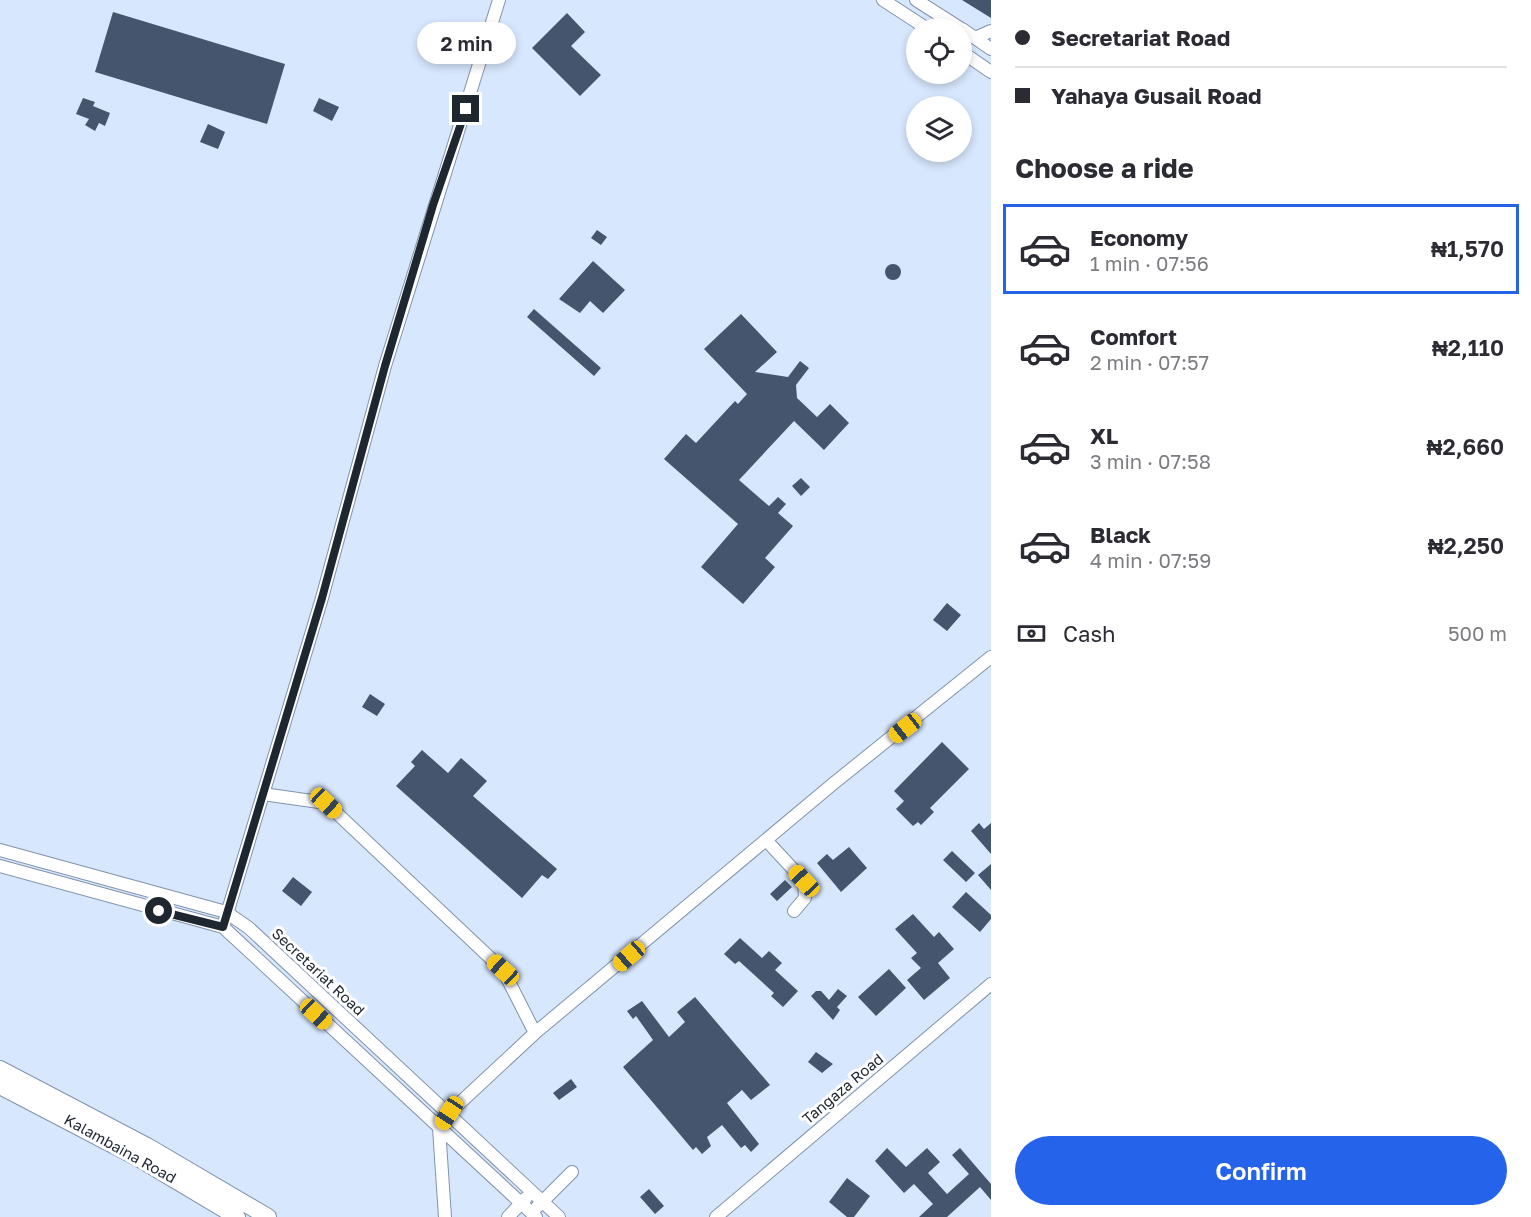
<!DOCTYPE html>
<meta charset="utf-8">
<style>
body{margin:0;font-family:"Golos Text",sans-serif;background:#f7f7f7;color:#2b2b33;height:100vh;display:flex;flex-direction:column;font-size:22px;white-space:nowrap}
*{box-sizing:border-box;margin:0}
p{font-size:20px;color:#7c7c81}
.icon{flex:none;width:33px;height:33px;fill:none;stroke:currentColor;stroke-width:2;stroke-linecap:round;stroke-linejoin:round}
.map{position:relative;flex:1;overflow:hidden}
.panel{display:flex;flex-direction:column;background:#fff;width:540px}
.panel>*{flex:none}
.hud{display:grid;align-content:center;height:132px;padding:0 24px;background:#fff}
.controls{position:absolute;left:906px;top:18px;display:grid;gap:12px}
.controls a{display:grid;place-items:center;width:66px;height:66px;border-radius:50%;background:#fff;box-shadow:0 3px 9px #0003;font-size:30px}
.end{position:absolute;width:27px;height:27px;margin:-14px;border:8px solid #1e2630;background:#fff;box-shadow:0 0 0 3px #fff}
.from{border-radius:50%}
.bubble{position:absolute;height:42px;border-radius:21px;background:#fff;box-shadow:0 3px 9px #0003;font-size:20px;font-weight:600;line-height:42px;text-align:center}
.car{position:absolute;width:18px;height:36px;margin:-18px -9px;border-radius:8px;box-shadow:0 0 4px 2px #0007;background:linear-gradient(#f5c518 24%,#345 0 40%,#f5c518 0 76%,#345 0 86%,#f5c518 0)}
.hud b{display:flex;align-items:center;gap:21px;height:57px;font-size:22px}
.hud b+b{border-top:2px solid #e1e1e2}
.hud i{width:15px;height:15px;background:#2b2b33}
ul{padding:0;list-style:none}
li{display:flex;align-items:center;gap:18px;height:90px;margin:0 12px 9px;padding:0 12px;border:3px solid transparent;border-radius:0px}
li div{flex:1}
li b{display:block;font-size:22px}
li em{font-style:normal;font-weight:600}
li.on{border-color:#2563eb}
li>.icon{width:54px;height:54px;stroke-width:1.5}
h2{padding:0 24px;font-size:27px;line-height:72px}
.pay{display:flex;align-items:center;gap:15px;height:66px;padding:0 24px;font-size:22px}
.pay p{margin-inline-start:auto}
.primary-button{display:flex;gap:12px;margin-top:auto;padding:12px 24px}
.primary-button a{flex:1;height:69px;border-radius:36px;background:#2563eb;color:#fff;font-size:24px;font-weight:600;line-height:69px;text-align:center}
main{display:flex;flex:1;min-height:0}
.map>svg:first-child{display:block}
.building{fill:#44556d}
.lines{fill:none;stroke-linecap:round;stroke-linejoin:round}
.street-casing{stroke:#8193ad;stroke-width:14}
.secondary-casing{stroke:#8193ad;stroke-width:18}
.street{stroke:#fff;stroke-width:12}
.secondary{stroke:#fff;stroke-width:16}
.route{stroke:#1e2630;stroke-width:8}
.labels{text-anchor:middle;stroke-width:6;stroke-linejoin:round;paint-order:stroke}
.street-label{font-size:15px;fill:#1e2630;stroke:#fff}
</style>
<main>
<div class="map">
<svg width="991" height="1217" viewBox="0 0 991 1217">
<rect width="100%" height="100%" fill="#d7e7fd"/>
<path class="building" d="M 962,0 L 991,0 L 991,18 Z
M 113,12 L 285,64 L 267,124 L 95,72 Z
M 567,13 L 585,32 L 571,46 L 601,75 L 580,96 L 532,48 Z
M 83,98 L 95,102 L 93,106 L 110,113 L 105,126 L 99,123 L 95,131 L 85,125 L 89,119 L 76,114 Z
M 319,98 L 339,107 L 332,121 L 313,111 Z
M 208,124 L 225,132 L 218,149 L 200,142 Z
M 597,230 L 607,237 L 601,245 L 591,238 Z
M 593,261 L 625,290 L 603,313 L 590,301 L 580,313 L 559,299 Z
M885 272a8 8 0 1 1 16 0a8 8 0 1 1-16 0Z
M 534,309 L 601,368 L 594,376 L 527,317 Z
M 741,314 L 777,352 L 755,372 L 788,377 L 800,361 L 809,368 L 796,385 L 797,398 L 817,417 L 830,404 L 849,423 L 824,450 L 794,421 L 739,480 L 769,506 L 778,497 L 786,504 L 778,513 L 793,526 L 765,558 L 775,567 L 743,604 L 701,567 L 738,524 L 664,459 L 686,434 L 696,443 L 735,401 L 738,404 L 747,394 L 704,349 Z
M 801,478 L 810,487 L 801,496 L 792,486 Z
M 947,603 L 961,615 L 947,631 L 933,620 Z
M 370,694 L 385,704 L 377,716 L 362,707 Z
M 942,742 L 969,769 L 930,808 L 934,812 L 921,825 L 918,822 L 913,826 L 896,809 L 904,801 L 894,791 Z
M 422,750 L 448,773 L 461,758 L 487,781 L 473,796 L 557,869 L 548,879 L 542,875 L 522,898 L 396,786 L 415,766 L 411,762 Z
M 979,823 L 984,829 L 991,823 L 991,854 L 971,831 Z
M 849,847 L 867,868 L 841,892 L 817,863 L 827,854 L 833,860 Z
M 952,851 L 975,873 L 966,882 L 943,860 Z
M 991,864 L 991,890 L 978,875 Z
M 293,877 L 312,892 L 301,906 L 282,891 Z
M 785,880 L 792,887 L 777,901 L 770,894 Z
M 966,892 L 991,915 L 991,919 L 980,932 L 952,907 Z
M 913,914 L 934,937 L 939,932 L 954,949 L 938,963 L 950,978 L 924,1000 L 907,980 L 921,968 L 911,958 L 917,953 L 895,929 Z
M 740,938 L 762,958 L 769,951 L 782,963 L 775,970 L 798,991 L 783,1007 L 771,996 L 774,993 L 739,961 L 735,964 L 724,954 Z
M 889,969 L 906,988 L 876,1016 L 858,997 Z
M 838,989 L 847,996 L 837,1007 L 840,1010 L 833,1020 L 811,996 L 816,991 L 821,991 L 829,1000 Z
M 695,997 L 770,1085 L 751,1100 L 742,1090 L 727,1103 L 759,1144 L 751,1152 L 745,1145 L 741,1148 L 722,1125 L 707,1137 L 711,1146 L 702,1154 L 696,1147 L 693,1150 L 623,1067 L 653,1040 L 636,1016 L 633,1019 L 627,1011 L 642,1001 L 669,1037 L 685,1022 L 677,1012 Z
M 816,1052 L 833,1064 L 822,1073 L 808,1062 Z
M 571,1079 L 577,1087 L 559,1100 L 553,1093 Z
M 887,1148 L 906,1167 L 927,1148 L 940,1162 L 928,1173 L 947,1194 L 969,1174 L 952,1155 L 960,1148 L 991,1184 L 991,1200 L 980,1187 L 947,1217 L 919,1217 L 933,1204 L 914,1184 L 904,1193 L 875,1161 Z
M 847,1178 L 870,1196 L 854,1217 L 847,1217 L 829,1202 Z
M 649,1189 L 664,1206 L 655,1214 L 640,1197 Z"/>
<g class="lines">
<defs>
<path id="street" d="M 883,0 L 926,28
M 916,0 L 960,28
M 962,29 L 991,49
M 975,38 L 991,31
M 962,52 L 991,72
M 263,794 L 326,803 L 503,970 L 535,1033
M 766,840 L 804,881 L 805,898 L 794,911
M 0,850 L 226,912 L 249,928 L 559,1217
M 0,866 L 223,927 L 536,1217
M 223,927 L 322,598 L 385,366 L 499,0
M 537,1207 L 572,1172
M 445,1217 L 439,1128 L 449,1113 L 535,1033 L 834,783 L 991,657
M 508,1217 L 526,1198
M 716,1217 L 991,984"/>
<path id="secondary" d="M 0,1069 L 147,1146 L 268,1217
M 0,1086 L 138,1158 L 237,1217"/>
</defs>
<use href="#street" class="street-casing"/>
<use href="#secondary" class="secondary-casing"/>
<use href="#street" class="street"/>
<use href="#secondary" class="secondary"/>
</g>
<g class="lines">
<path class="route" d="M 159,911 L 223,927 L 322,598 L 385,366 L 433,205 L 466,109"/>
</g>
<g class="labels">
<g class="street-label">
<text transform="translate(318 972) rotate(43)" y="5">Secretariat Road</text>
<text transform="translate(843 1089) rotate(-40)" y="5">Tangaza Road</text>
<text transform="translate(120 1149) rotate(29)" y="5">Kalambaina Road</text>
</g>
</g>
</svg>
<div class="controls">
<a><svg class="icon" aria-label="locate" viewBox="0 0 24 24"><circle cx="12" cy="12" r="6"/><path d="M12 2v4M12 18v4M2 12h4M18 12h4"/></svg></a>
<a><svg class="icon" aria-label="layers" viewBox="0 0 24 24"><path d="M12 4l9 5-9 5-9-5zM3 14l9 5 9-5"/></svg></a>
</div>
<i class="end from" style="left:159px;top:911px"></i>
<i class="end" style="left:466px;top:109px"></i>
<div class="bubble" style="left:417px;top:22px;width:99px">2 min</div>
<i class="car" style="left:905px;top:728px;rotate:232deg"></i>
<i class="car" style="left:326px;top:803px;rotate:133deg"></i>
<i class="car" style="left:804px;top:881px;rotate:317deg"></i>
<i class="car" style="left:629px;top:956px;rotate:229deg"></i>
<i class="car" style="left:503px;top:970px;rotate:313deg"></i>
<i class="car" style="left:316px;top:1014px;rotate:133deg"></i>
<i class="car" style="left:449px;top:1113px;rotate:213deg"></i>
</div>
<section class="panel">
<div class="hud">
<b><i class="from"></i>Secretariat Road</b>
<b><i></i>Yahaya Gusail Road</b>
</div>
<h2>Choose a ride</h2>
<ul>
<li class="on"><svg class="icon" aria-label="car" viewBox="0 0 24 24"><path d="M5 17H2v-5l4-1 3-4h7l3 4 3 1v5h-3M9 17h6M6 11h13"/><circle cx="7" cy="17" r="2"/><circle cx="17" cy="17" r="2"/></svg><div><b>Economy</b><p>1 min · 07:56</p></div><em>₦1,570</em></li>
<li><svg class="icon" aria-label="car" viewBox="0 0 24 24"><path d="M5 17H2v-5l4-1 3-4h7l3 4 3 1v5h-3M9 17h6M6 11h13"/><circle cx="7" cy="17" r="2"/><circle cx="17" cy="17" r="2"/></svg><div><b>Comfort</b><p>2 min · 07:57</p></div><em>₦2,110</em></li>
<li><svg class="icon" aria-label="car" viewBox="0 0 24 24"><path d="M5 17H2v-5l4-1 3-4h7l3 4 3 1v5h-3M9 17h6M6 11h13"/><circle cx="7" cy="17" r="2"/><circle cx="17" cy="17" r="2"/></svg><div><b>XL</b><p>3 min · 07:58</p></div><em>₦2,660</em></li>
<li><svg class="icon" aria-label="car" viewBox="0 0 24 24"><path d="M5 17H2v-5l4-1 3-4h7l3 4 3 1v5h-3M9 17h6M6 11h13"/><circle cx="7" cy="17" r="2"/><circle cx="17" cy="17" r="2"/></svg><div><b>Black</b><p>4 min · 07:59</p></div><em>₦2,250</em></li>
</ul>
<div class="pay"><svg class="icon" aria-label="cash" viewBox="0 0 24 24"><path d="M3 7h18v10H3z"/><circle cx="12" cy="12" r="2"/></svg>Cash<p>500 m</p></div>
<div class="primary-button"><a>Confirm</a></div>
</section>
</main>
